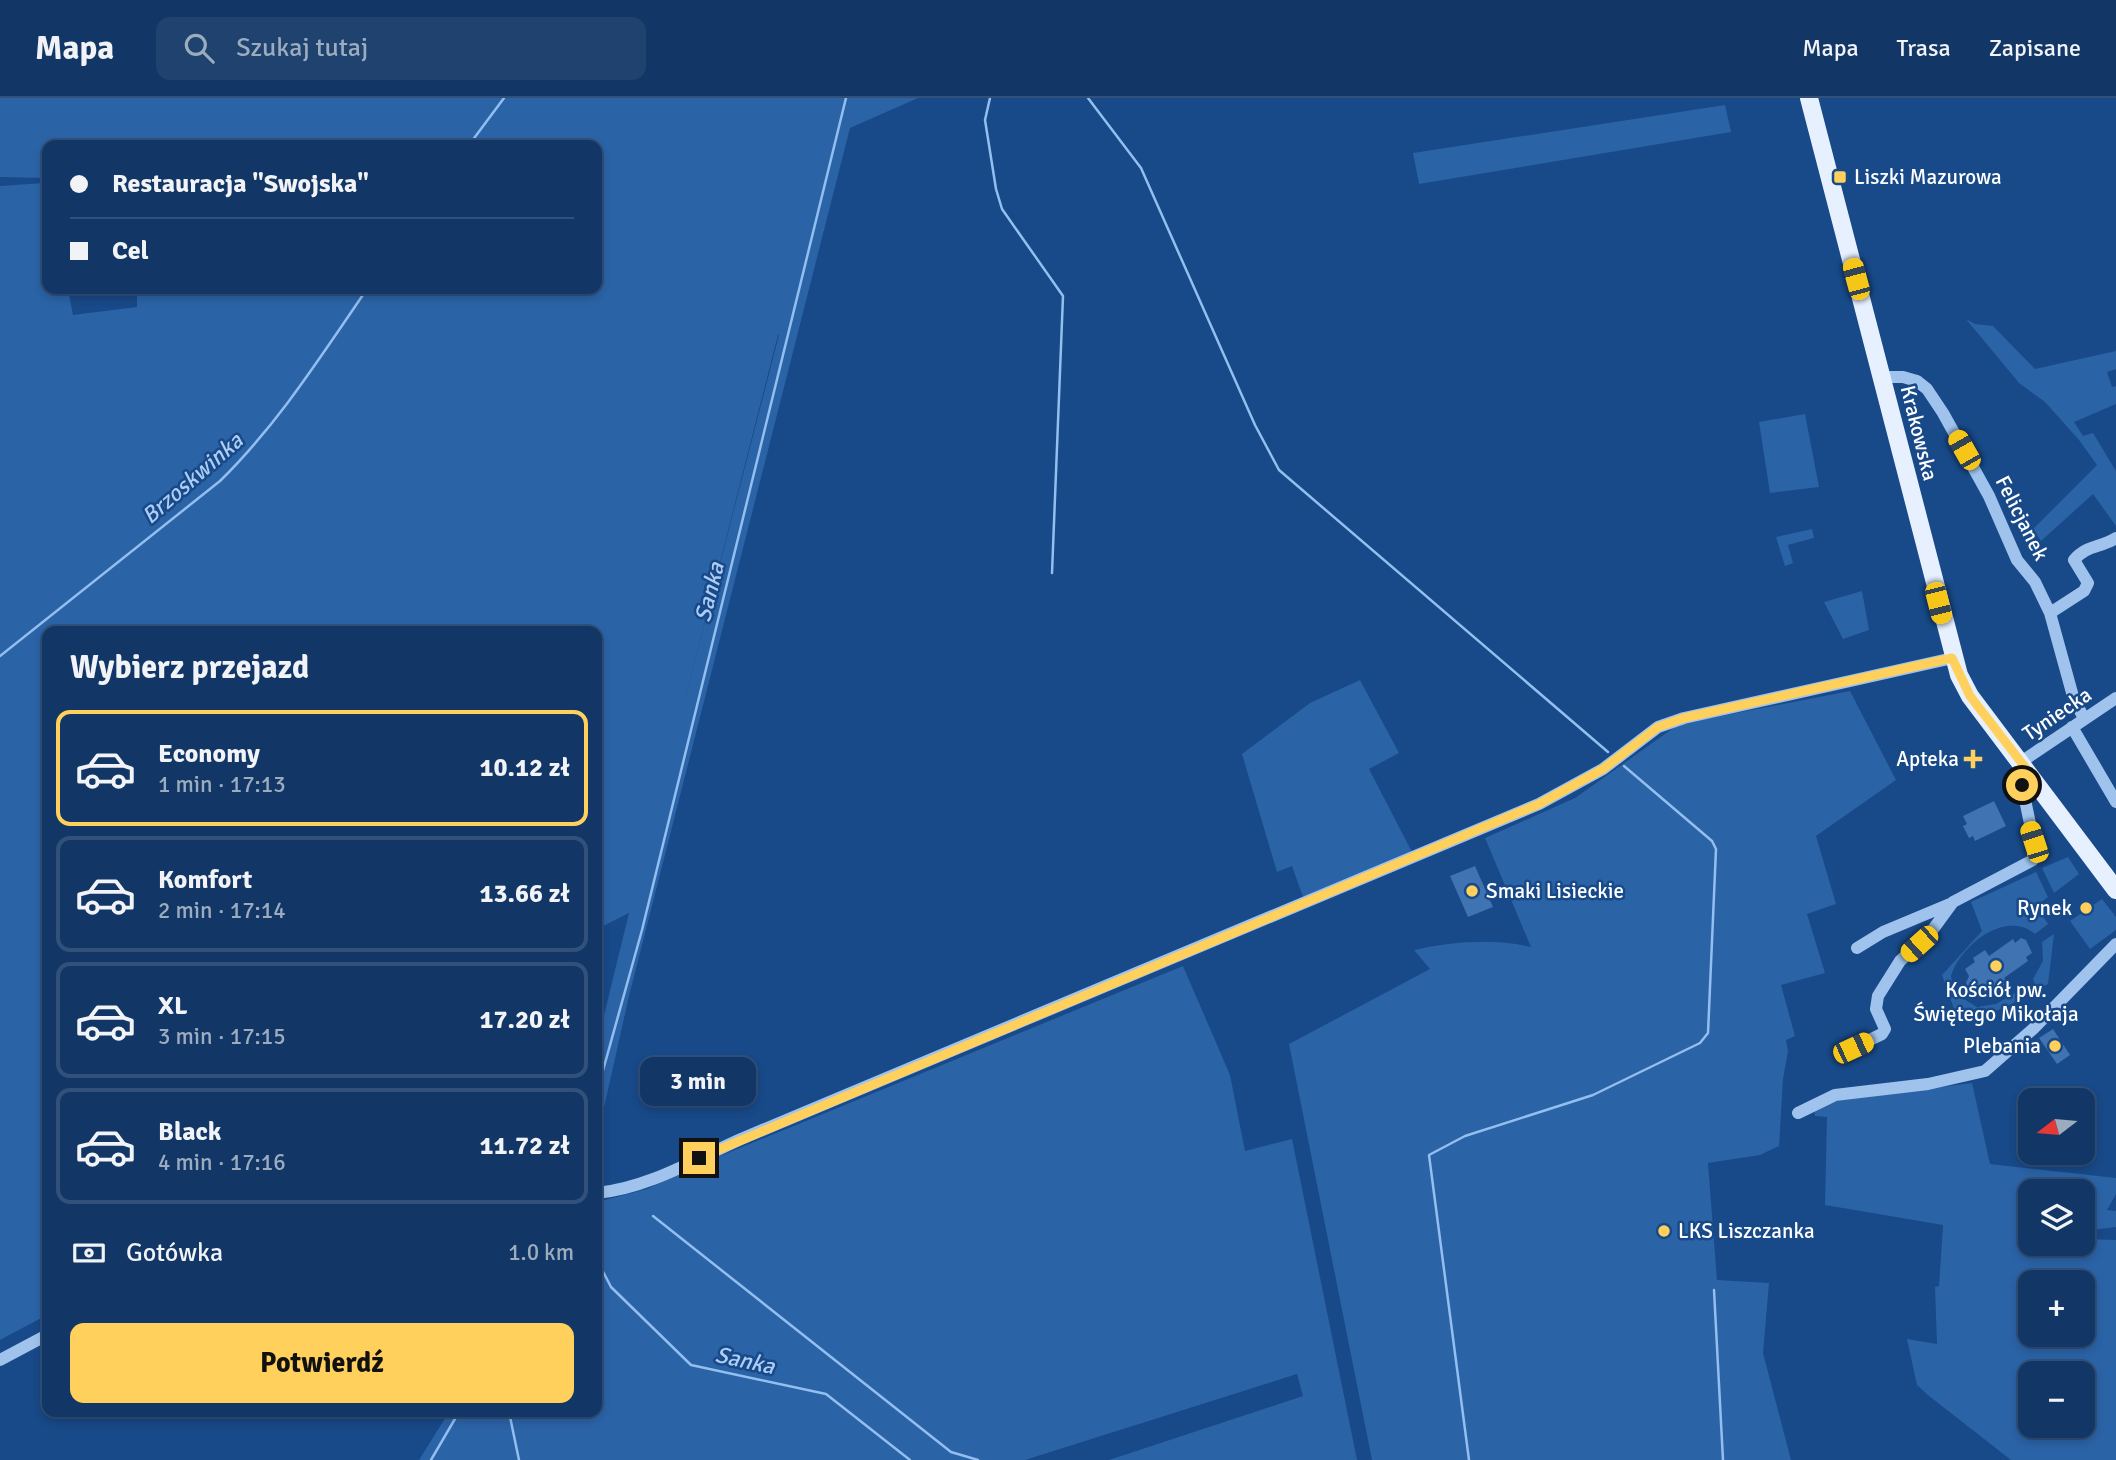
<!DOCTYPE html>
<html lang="pl">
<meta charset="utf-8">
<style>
body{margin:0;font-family:Signika,sans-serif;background:#1f426f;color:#f1f3f6;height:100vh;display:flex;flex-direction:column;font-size:26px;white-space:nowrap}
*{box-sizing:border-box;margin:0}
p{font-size:23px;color:#9cacbf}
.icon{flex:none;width:38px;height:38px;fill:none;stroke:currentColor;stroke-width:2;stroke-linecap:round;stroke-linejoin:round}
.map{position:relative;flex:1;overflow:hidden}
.sheet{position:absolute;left:42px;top:528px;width:560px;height:791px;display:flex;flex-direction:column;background:#123766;border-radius:14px;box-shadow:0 4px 10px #0003,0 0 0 2px #31517a}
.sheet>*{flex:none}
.hud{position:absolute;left:42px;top:42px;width:560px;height:154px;border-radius:14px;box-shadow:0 4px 10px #0003,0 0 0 2px #31517a;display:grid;align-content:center;height:154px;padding:0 28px;background:#123766}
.needle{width:46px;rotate:254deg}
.fabs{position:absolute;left:2018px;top:990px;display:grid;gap:14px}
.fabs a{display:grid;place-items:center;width:77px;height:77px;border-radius:14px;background:#123766;box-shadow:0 4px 10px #0003,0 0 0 2px #31517a;font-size:35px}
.end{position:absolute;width:32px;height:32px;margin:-16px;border:9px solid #ffd05c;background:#111;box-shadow:0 0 0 4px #111}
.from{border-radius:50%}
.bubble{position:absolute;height:49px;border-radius:14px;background:#123766;box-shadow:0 4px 10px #0003,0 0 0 2px #31517a;font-size:23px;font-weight:800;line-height:49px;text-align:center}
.car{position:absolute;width:21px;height:42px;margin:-21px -10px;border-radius:9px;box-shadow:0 0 5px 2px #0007;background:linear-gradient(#f5c518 24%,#345 0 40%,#f5c518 0 76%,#345 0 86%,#f5c518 0)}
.hud b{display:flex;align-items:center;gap:24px;height:66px;font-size:26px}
.hud b+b{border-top:2px solid #31517a}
.hud i{width:18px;height:18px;background:#f1f3f6}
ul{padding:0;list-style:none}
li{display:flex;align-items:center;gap:21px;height:116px;margin:0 14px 10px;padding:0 14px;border:4px solid #31517a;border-radius:14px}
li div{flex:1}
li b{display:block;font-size:26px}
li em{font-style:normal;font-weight:800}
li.current{border-color:#ffd05c}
li>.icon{width:63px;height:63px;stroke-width:1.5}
h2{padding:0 28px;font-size:32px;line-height:84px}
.pay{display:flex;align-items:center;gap:18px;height:77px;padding:0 28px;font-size:26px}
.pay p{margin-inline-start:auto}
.action{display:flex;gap:14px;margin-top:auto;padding:14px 28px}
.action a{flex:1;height:80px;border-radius:14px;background:#ffd05c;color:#111;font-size:28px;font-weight:800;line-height:80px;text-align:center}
header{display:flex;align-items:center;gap:42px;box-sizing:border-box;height:98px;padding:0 35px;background:#123766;border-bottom:2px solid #31517a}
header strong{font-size:33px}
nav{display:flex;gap:38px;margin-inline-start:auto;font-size:24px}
.search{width:490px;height:63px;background:#1f426f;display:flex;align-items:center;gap:18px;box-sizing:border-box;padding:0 24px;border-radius:14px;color:#9cacbf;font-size:26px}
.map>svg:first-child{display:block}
.green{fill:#2b63a7;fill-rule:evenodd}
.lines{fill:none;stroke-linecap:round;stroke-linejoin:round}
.stream{stroke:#92bef0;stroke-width:2.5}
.building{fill:#4073b2}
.minor{stroke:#a0c3ed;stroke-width:12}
.major{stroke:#e6f0ff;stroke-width:18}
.route{stroke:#ffd05c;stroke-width:9}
.poi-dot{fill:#ffd05c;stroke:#184988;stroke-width:2.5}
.labels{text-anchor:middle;stroke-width:5;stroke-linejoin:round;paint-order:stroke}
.poi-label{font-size:21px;fill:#fff;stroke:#184988;text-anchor:start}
.street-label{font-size:21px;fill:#fff;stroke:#184988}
.water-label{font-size:23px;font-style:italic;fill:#accdf5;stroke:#184988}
</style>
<header>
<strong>Mapa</strong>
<div class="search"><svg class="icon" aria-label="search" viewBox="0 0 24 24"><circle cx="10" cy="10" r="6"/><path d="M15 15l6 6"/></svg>Szukaj tutaj</div>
<nav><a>Mapa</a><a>Trasa</a><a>Zapisane</a></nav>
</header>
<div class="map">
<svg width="2116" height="1362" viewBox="0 0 2116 1362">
<rect width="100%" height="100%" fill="#184988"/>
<path class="green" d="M 0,0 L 918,0 L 850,30 L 629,898 L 597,1041 L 597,946 L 629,815 L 597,831 L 597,534 L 47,534 L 47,1217 L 0,1242 L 0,88 L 44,85 L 47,89 L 47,191 L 68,191 L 73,217 L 137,209 L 137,191 L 597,191 L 597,47 L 47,47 L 47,80 L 0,79 ZM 779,237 L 681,617 L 778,237 Z
M 1725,7 L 1731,34 L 1419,86 L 1413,55 Z
M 1966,221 L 1975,226 L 1993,228 L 2035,271 L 2116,253 L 2116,271 L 2107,274 L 2112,289 L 2116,288 L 2116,306 L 2074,324 L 2083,338 L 2093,335 L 2116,373 L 2116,428 L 2093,396 L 2041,443 L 2033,431 L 2097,367 L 2079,342 L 2045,304 L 2019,285 Z
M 1805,316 L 1819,389 L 1770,395 L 1759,324 Z
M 1812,431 L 1814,440 L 1788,447 L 1793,465 L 1785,468 L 1776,439 Z
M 1862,493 L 1869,532 L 1843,541 L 1824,504 Z
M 1360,582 L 1399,655 L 1369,671 L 1412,754 L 1303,799 L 1292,768 L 1277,774 L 1242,656 L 1310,605 Z
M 1850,593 L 1896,682 L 1816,738 L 1836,806 L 1807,816 L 1825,875 L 1781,887 L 1795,938 L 1786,942 L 1788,953 L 1783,981 L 1779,1048 L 1760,1057 L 1708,1065 L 1717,1182 L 1769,1185 L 1763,1255 L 1791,1362 L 1372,1362 L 1289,946 L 1430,871 L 1414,852 C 1451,844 1494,840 1531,849 L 1485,740 L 1575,700 L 1679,626 Z
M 2068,759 L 2079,776 L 2054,795 L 2042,770 Z
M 2036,774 L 2048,799 L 2036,808 L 2048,826 L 2035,836 C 2005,811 1960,848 1951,878 L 1954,895 L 1977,909 L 1996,906 L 2024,890 L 2031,895 C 2006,909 1983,925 1954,911 L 1942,877 L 1982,833 L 1971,804 Z
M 2102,801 L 2116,819 L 2116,832 L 2090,851 L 2070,823 Z
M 2054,836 L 2048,886 L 2037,892 L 2033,881 L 2043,863 L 2042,844 Z
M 1183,868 L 1230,977 L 1245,1053 L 1292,1041 L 1357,1362 L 1109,1362 L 1303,1298 L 1297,1276 L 1025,1362 L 419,1362 L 449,1314 L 597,1314 L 597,1104 L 647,1091 L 701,1066 Z
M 1972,985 L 1990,1066 L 2116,1080 L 2116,1096 L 2107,1112 L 2116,1113 L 2116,1129 L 2083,1133 L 2087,1141 L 2116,1142 L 2116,1362 L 2011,1362 L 1929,1298 L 1917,1287 L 1907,1241 L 1937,1246 L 1935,1189 L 1939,1188 L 1943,1127 L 1825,1107 L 1827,1019 L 1815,1018 L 1814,1011 L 1835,1003 ZM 2030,1094 L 2082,1094 L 2082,1146 L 2030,1146 ZM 2030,1185 L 2082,1185 L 2082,1237 L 2030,1237 ZM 2030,1276 L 2082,1276 L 2082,1328 L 2030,1328 Z"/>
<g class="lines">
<path class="stream" d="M 990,0 L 985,22 L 996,91 L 1002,111 L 1063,198 L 1052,475
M 1088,0 L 1141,70 L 1255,327 L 1279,372 L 1608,654
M 469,47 L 504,0
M 0,558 L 220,383 C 278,326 321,258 367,191
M 597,994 L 642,832 L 846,0
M 653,1118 L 951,1354 L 978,1362
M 597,1162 L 611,1189 L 691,1267 L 826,1296 L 910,1362
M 1714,1192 L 1723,1362
M 509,1314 L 519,1362
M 431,1362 L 459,1314
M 1469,1362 L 1429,1057 L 1465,1038 L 1593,997 L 1700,945 L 1708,935 L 1716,751 L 1712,743 L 1624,668"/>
</g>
<path class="building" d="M 1994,703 L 2006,728 L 1975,743 L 1973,738 L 1969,740 L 1963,728 L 1967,726 L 1963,718 Z
M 1475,768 L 1493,809 L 1468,819 L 1450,778 Z
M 2021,840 L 2026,842 L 2032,855 L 2026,859 L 2028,863 L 2004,880 L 2008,885 L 1984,898 L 1978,891 L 1969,890 L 1966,885 L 1969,878 L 1965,871 L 1975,864 L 1973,860 L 1985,852 L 1989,858 L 2013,841 L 2015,845 Z
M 2053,931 L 2070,957 L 2057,966 L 2039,940 Z"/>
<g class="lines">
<path class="minor" d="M 1881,279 L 1903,279 L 1917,283 L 1927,291 L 1943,315 L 1989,398 L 2017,462 L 2035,484 L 2050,515 L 2074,602 L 2084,620
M 2050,515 L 2084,493 L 2088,485 L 2074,462 C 2086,447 2101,450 2116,440
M 2072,629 L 2116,704
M 2021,664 L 2116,600
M 1857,850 L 1883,834 L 1950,806
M 1853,950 L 1882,936 L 1885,931 L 1876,911 L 1878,898 L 1900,863 L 1931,834 L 1953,804 L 2033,762 L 2034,745 L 2022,687 L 2030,677
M 1798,1015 L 1835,997 L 1928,986 L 1985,973 L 2033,931 L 2116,846
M 597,1095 C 648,1090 694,1062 741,1041 L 1539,706 L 1603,671 L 1658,629 L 1684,620 L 1953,560
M 0,1262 L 47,1237"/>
<path class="major" d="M 1809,0 L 1959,577 L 1970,598 L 2116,792"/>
</g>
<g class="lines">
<path class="route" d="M 699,1060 L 1539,706 L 1603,671 L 1658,629 L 1684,620 L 1952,560 L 1970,598 L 2031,677 L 2022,687"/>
</g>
<g class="poi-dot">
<rect x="1833" y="72" width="14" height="14" rx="3.5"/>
<path d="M1969.5 650.5h7v7h7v7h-7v7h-7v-7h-7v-7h7z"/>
<circle cx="1472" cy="793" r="7"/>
<circle cx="2086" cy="810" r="7"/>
<circle cx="1996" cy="868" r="7"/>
<circle cx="2055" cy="948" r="7"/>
<circle cx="1664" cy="1133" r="7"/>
</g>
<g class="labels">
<g class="poi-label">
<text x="1854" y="86">Liszki Mazurowa</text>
<text x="1959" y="668" text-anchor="end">Apteka</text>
<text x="1486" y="800">Smaki Lisieckie</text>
<text x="2072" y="817" text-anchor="end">Rynek</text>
<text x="1996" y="899" text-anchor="middle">Kościół pw.<tspan x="1996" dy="24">Świętego Mikołaja</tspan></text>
<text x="2041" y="955" text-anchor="end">Plebania</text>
<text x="1678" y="1140">LKS Liszczanka</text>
</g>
<g class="street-label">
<text transform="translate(1919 335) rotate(76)" y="7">Krakowska</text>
<text transform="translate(2022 420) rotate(63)" y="7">Felicjanek</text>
<text transform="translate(2057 616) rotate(-34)" y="7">Tyniecka</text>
</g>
<g class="water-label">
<text transform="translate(192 380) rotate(-41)" y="8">Brzoskwinka</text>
<text transform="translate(709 494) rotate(-76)" y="8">Sanka</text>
<text transform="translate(745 1262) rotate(12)" y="8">Sanka</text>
</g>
</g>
</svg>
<div class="fabs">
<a><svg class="needle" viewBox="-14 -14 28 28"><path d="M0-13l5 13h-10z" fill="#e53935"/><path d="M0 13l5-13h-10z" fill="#9cacbf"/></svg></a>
<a><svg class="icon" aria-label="layers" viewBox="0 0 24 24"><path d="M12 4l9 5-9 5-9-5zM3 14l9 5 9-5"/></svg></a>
<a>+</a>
<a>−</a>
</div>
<i class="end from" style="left:2022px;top:687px"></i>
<i class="end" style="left:699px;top:1060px"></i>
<div class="bubble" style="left:640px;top:959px;width:116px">3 min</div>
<i class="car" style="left:1856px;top:181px;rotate:345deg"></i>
<i class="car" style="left:1964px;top:352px;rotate:330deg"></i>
<i class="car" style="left:1938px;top:505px;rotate:166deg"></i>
<i class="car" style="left:2034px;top:744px;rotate:342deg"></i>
<i class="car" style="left:1919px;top:846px;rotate:228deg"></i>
<i class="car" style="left:1853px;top:950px;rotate:65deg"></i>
<div class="hud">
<b><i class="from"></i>Restauracja &quot;Swojska&quot;</b>
<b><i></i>Cel</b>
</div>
<section class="sheet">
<h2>Wybierz przejazd</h2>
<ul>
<li class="current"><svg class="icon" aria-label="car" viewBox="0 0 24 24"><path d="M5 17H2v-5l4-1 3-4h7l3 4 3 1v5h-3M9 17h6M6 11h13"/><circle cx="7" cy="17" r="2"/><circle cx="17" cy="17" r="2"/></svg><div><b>Economy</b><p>1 min · 17:13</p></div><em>10.12 zł</em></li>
<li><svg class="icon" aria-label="car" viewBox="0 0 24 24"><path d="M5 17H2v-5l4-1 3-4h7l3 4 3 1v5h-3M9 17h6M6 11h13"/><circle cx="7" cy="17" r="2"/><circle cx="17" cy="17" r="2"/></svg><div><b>Komfort</b><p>2 min · 17:14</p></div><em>13.66 zł</em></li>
<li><svg class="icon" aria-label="car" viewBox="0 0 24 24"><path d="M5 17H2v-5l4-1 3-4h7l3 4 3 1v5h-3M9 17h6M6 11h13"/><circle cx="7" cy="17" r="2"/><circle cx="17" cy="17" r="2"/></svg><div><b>XL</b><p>3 min · 17:15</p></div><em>17.20 zł</em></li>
<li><svg class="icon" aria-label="car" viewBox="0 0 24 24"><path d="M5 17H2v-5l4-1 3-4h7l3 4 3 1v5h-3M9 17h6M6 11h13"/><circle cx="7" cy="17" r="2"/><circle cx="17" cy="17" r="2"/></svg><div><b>Black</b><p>4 min · 17:16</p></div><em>11.72 zł</em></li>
</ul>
<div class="pay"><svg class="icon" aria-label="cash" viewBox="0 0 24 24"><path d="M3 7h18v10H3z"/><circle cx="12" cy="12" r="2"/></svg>Gotówka<p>1.0 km</p></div>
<div class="action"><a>Potwierdź</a></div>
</section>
</div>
